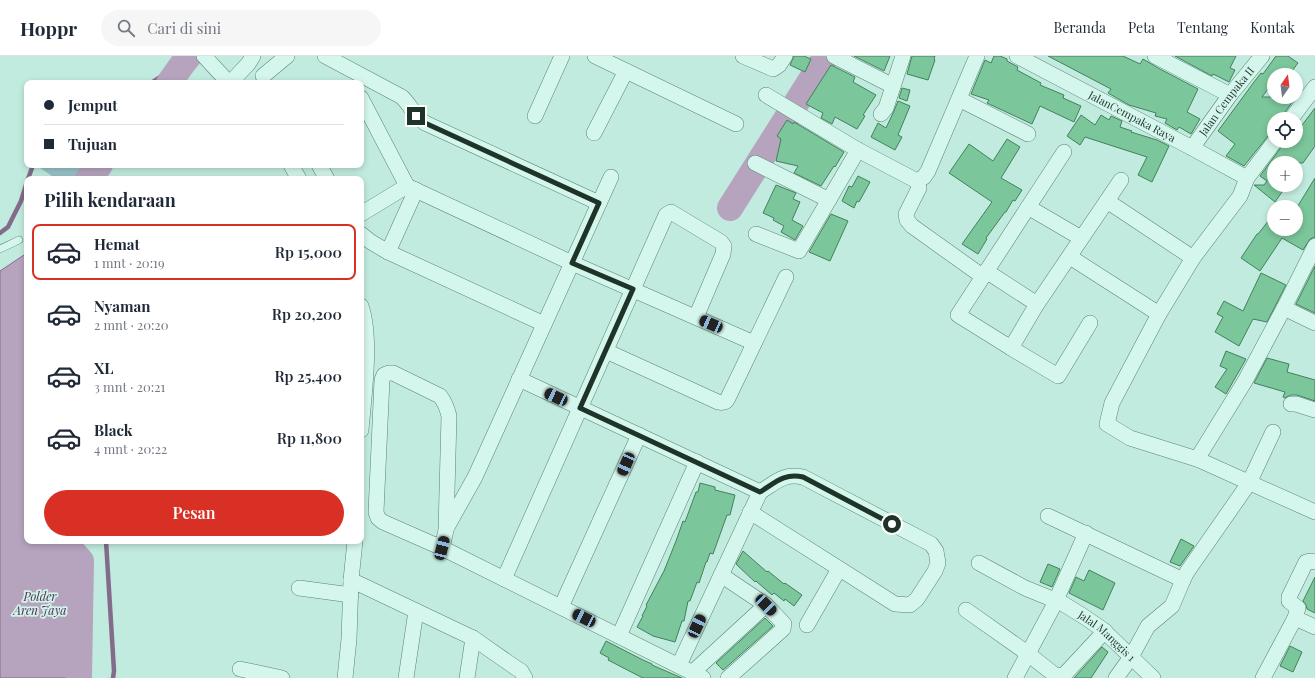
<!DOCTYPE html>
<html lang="id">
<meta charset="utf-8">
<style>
body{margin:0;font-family:"Playfair Display",serif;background:#f6f6f7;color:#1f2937;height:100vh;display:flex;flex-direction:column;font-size:15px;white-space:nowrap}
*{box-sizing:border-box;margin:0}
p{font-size:13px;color:#747a83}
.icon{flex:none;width:22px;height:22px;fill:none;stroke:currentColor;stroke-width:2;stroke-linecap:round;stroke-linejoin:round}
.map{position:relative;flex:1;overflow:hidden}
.sheet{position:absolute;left:24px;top:120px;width:340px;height:368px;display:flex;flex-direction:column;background:#fff;border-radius:8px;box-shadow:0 2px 6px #0003}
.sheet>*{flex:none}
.banner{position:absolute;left:24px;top:24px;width:340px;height:88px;border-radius:8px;box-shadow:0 2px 6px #0003;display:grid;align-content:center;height:88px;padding:0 20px;background:#fff}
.needle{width:26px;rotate:14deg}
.controls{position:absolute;left:1267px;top:12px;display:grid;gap:8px}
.controls a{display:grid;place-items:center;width:36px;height:36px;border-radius:50%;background:#fff;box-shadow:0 2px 6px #0003;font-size:20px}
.end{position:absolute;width:18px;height:18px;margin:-9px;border:5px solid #1e3429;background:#fff;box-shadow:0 0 0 2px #fff}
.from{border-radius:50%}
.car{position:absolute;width:12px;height:24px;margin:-12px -6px;border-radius:5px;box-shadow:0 0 3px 1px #0007;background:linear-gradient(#222 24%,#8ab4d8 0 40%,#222 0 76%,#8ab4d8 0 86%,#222 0)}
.banner b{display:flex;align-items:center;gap:14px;height:38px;font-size:15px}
.banner b+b{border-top:1px solid #e0e1e3}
.banner i{width:10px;height:10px;background:#1f2937}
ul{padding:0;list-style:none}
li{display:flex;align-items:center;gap:12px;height:56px;margin:0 8px 6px;padding:0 12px;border:2px solid transparent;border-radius:8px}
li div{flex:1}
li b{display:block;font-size:15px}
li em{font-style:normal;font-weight:600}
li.active{border-color:#d93025}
li>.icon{width:36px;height:36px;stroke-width:1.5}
h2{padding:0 20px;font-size:18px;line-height:48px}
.button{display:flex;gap:8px;margin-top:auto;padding:8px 20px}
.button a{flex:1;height:46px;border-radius:24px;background:#d93025;color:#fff;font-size:16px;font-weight:600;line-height:46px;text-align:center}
header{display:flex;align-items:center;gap:24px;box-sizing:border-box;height:56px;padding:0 20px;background:#fff;border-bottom:1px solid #e0e1e3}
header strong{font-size:19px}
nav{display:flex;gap:22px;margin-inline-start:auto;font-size:14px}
.search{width:280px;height:36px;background:#f6f6f7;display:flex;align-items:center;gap:10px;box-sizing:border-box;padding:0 14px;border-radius:22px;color:#747a83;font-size:15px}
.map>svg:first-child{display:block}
.green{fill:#97c2c8}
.water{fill:#b6a4be;stroke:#836c8b}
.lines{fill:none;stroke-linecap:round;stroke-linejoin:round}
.stream{stroke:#836c8b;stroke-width:4.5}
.river{stroke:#b6a4be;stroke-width:26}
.building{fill:#7bc69b;stroke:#42815c}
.lane-casing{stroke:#5b8371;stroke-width:8}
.street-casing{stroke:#5b8371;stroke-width:16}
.lane{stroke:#d5f6ed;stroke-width:7}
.street{stroke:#d5f6ed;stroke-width:15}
.route{stroke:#1e3429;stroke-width:5}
.labels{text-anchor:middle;stroke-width:3.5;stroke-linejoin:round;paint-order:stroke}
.street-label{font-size:11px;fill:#1e3429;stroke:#d1f3e9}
.water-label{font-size:12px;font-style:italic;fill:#512e53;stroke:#d1f3e9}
</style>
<header>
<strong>Hoppr</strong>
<div class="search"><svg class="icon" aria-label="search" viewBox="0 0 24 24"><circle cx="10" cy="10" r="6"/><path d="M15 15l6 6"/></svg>Cari di sini</div>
<nav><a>Beranda</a><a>Peta</a><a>Tentang</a><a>Kontak</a></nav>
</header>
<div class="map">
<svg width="1315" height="622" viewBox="0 0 1315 622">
<rect width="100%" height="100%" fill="#c2ebdf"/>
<path class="green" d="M 180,0 L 202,0 L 203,1 L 178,16 L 169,27 L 151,27 L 175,11 Z
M 36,109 L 100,109 L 88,123 L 56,123 Z"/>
<path class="water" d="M 24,199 L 27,200 L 27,485 L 65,485 L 65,487 L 81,505 L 79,622 L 0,622 L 0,215 Z"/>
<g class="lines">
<path class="stream" d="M 151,27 L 175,11 L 181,10 L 178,16 L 169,27
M 28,123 L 33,109
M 88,123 L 100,109
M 0,177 L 8,171 L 21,145 L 27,126
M 106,485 L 114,615 L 113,622"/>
<path class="river" d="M 169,27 C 176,18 181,9 189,0
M 88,123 L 100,109
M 730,152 L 826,0
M 65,485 L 65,487 L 81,505 L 79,622"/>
</g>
<path class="building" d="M 794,0 L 804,0 L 811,3 L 805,16 L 790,9 Z
M 854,0 L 890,0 L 884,15 Z
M 912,0 L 935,0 L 934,3 L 935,4 L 928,24 L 907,18 Z
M 994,0 L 1000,0 L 1007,3 L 1007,5 L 1018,11 L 1017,14 L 1041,27 L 1040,29 L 1064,39 L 1063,42 L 1081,50 L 1074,66 L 1040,50 L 1032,68 L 987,47 L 989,44 L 971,38 L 985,4 L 991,7 Z
M 1048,0 L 1123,0 L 1140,8 L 1143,3 L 1160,13 L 1198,33 L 1187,56 L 1200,63 L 1191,78 L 1179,71 L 1177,74 L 1165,67 L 1167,63 L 1155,60 L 1156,57 L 1129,49 L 1108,37 L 1111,33 Z
M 1175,0 L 1236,0 L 1230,12 L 1235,14 L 1229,26 L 1213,18 L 1212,20 Z
M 1276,0 L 1288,0 L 1298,7 L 1289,19 L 1274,19 L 1274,25 L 1262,41 L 1296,41 L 1280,63 L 1274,63 L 1274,76 L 1268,80 L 1244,110 L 1226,100 L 1235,88 L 1218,75 L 1254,26 L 1261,17 L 1263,18 Z
M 831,9 L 855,21 L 853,26 L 876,39 L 863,59 L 865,60 L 857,73 L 835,61 L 832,68 L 821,62 L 823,57 L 806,48 Z
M 902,32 L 910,34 L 907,45 L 899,42 Z
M 898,45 L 910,50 L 898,79 L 902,81 L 895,94 L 871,81 L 878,67 L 886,72 L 894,55 Z
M 1315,52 L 1315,90 L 1303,107 L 1274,107 L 1274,129 L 1287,129 L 1275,146 L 1254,129 L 1264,129 L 1267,125 L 1260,120 L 1282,90 L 1284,85 L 1296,85 L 1296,77 Z
M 1081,59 L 1095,69 L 1101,59 L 1109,64 L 1111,60 L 1122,65 L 1120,71 L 1132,75 L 1131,76 L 1157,84 L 1169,90 L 1152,126 L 1138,119 L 1147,101 L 1085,81 L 1080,89 L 1067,80 Z
M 787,64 L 793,68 L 794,66 L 844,96 L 835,111 L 834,110 L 821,130 L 794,117 L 798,110 L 776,105 L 781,83 L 777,80 Z
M 1007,83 L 1020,91 L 1001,122 L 1022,134 L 1015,145 L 1013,144 L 1006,156 L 1005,156 L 986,182 L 987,183 L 978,198 L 962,188 L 992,146 L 949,117 L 969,88 L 993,105 Z
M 858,120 L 870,126 L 859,146 L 857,145 L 854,152 L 842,145 L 849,130 L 852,131 Z
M 1315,122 L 1315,181 L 1310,183 L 1303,194 L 1282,182 L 1260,215 L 1241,202 L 1257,178 L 1258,178 L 1274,158 L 1274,173 L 1296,173 L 1296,153 Z
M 776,129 L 796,137 L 793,143 L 800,146 L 792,164 L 803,170 L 795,184 L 781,176 L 784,170 L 773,164 L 774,162 L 763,157 Z
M 831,158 L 848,165 L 830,205 L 809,196 Z
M 1315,210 L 1315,257 L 1296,248 Z
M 1261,217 L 1286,229 L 1267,266 L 1253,263 L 1239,290 L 1215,276 L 1223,261 L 1217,258 L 1224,245 L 1243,255 Z
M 1226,295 L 1246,303 L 1226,338 L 1215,331 L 1227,313 L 1220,310 Z
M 1267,302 L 1289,308 L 1287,316 L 1315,324 L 1315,345 L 1297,339 L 1291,339 L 1285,342 L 1283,341 L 1285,336 L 1254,327 Z
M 700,427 L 715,431 L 715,434 L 735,439 L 730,459 L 727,459 L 713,498 L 710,497 L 707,506 L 706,506 L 699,527 L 697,526 L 690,545 L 688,545 L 684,565 L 682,565 L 675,586 L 653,580 L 637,571 L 643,560 L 642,560 L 647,550 L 646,549 L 664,515 L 676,485 L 683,465 L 685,466 L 696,436 L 698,436 Z
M 1181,483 L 1194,490 L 1180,510 L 1170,506 Z
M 743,495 L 767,516 L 768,515 L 784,528 L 785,527 L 802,539 L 794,550 L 785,543 L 784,545 L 774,537 L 772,539 L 756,525 L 755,526 L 736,508 Z
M 1048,508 L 1060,513 L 1052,531 L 1040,526 Z
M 1089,514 L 1115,527 L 1103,554 L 1069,537 L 1076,521 L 1084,525 Z
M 1315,521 L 1315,557 L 1307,553 L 1306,549 L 1303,545 Z
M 765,562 L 773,570 L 723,614 L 716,607 Z
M 606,585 L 643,604 L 652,608 L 652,609 L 682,622 L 643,622 L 639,620 L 608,604 L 609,602 L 600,597 Z
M 1290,590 L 1302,596 L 1293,616 L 1280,610 Z
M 1102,591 L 1108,596 L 1091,622 L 1074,622 Z"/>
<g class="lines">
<defs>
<path id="lane" d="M 0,193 L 19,184"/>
<g id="street">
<path d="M 204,0 L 229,27"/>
<path d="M 325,0 L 402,41 C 410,49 415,60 425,67 L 599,147"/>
<path d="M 595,0 L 736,68"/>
<path d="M 743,0 L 773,13 L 779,9 L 785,0"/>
<path d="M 834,0 L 893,30"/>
<path id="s1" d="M 1017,0 L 1192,92 L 1247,122"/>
<path d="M 1155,0 L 1230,39"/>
<path d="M 263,20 L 287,0"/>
<path d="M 230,27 L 248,8 L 253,0"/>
<path d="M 766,39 L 858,94 L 917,125 L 924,121 L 928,115 L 977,0"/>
<path d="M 361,42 L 407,130 L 572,207 L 754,287"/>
<path d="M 959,43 L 1028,78"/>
<path d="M 881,58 L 886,52 L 903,0"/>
<path d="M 535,60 L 562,0"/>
<path d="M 1291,63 L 1315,31"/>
<path d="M 594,77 L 626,15"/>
<path d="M 1275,85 L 1247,122 L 1240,140 L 1193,202 L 1159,258 L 1112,347 L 1107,368 L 1130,382 L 1197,403 L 1315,456"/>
<path id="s2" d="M 1192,92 L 1230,39 L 1262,0"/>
<path d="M 755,107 L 829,144"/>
<path d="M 291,109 L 299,123"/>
<path d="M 319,109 L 327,123"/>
<path d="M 917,125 L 919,132 L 906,158 L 907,164 L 912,170 L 982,220"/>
<path d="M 1107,145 L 1193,202"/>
<path d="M 1028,151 L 1081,182"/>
<path d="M 361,158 L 407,130"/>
<path d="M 361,178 L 371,186 L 388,196 L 544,268"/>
<path d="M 756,178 L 799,195 L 858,94"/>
<path d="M 388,196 L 416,134"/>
<path d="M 1070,201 L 1159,258"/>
<path d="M 986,215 L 1037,248"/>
<path d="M 361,250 C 372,282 364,339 361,374"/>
<path d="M 1284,252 L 1315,267"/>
<path d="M 1090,267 L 1058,320 L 1011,292 L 1037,248 L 1121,124"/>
<path d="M 1011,292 L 958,259 L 1064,96"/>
<path d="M 606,295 L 718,346 C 723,347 726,347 728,342 L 786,221"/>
<path d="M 519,323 L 760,436 L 679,609"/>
<path d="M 1291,348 L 1296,348 L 1315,354"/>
<path d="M 1197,403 L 1245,325 L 1284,252 L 1315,190"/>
<path d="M 750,456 L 895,548 L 910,549 L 917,543 L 935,515 L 938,507 L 936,495 L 931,488 L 803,421 C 784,417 776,426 760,436"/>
<path d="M 1048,460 L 1183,524"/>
<path d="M 447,471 L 475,421 L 611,121"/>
<path d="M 442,492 L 446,474 L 449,360 C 447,352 445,346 440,340 L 393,317 L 389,317 L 384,319 L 382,324 L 376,456 L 378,462 L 383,466 L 442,492 L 703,622"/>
<path id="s3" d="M 979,507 L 1025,532 L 1062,547 L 1083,560 L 1102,573 L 1153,622"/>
<path d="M 721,519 L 766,549 L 784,568 L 783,573 L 728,622"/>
<path d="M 504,523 L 666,159 L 671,156 L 721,186 L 724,190 L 723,198 L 696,261"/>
<path d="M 351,524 L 473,582 L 516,612 L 521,615 L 525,622"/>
<path d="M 299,532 L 351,539"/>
<path d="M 561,551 L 639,379"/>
<path d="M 966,554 L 1027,597 L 1056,620 L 1064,619 L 1105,575"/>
<path d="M 1295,562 L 1298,552 L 1289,545 L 1289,541 L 1306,506 L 1310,505 L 1315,506"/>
<path d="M 807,569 L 839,513"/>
<path d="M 619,580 L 697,406"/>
<path d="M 240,613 L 282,622"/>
<path d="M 693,616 L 766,549"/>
<path d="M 345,622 L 349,583 L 351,524 L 355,485"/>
<path d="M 406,622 L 416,555"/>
<path d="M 467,622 L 473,582"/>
<path d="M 1015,622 L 1053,551 L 1086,477"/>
<path d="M 1116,622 L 1131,601 L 1148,570 L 1172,550 L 1183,524 L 1187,516 L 1249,427 L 1273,376"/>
<path d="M 1263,622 L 1295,562 L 1315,571"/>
</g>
</defs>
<use href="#lane" class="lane-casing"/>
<use href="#street" class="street-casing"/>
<use href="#lane" class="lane"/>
<use href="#street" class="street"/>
</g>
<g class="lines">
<path class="route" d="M 416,60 L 425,67 L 599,147 L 572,207 L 633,233 L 580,352 L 760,436 C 776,426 784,417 803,421 L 892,468"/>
</g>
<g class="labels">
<g class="street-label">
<text dy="4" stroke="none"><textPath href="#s2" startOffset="58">Jalan Cempaka II</textPath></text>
<text dy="4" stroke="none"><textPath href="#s1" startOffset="130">JalanCempaka Raya</textPath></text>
<text dy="4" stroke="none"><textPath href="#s3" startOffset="148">Jalal Manggis 1</textPath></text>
</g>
<g class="water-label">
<text x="40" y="545">Polder<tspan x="40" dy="14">Aren Jaya</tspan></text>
</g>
</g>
</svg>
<div class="controls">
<a><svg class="needle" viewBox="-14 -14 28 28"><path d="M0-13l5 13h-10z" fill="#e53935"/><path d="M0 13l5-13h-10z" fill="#747a83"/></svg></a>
<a><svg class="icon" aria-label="locate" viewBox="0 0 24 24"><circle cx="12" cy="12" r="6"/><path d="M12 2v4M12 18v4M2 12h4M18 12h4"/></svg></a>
<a>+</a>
<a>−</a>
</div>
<i class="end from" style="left:892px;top:468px"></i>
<i class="end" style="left:416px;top:60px"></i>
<i class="car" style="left:711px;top:268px;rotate:294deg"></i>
<i class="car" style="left:556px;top:341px;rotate:295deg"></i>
<i class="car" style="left:626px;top:408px;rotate:204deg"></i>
<i class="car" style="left:442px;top:492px;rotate:14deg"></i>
<i class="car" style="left:766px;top:549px;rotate:135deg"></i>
<i class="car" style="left:584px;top:562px;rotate:296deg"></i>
<i class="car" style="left:697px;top:570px;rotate:25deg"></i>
<div class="banner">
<b><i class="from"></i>Jemput</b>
<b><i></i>Tujuan</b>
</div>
<section class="sheet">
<h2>Pilih kendaraan</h2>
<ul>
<li class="active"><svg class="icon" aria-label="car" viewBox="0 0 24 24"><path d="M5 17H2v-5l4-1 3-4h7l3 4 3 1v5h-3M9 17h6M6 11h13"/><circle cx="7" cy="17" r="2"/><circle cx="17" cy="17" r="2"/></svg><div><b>Hemat</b><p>1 mnt · 20:19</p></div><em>Rp 15,000</em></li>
<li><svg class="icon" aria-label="car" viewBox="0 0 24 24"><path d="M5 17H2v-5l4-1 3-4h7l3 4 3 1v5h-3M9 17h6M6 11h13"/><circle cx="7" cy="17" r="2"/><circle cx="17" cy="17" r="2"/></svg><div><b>Nyaman</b><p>2 mnt · 20:20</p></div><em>Rp 20,200</em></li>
<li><svg class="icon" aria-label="car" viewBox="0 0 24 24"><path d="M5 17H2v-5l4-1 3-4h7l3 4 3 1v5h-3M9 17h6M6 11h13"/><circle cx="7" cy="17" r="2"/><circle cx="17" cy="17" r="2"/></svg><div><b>XL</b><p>3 mnt · 20:21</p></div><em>Rp 25,400</em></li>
<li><svg class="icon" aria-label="car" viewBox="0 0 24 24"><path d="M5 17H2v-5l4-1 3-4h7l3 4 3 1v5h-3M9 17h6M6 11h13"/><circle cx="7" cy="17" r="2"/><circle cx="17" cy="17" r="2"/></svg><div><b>Black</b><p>4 mnt · 20:22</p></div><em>Rp 11,800</em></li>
</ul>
<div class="button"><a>Pesan</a></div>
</section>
</div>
